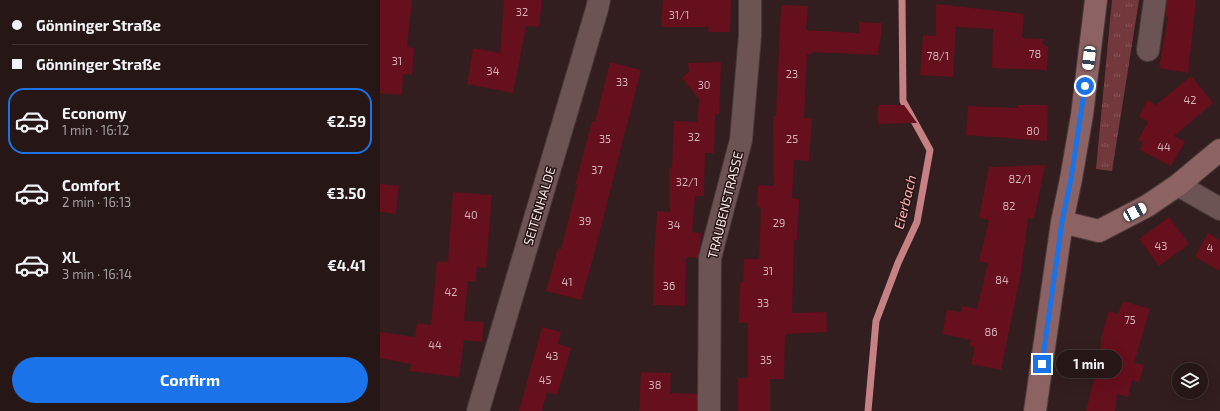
<!DOCTYPE html>
<meta charset="utf-8">
<style>
body{margin:0;font-family:"Exo 2",sans-serif;background:#322323;color:#f1f3f6;height:100vh;display:flex;flex-direction:column;font-size:15px;white-space:nowrap}
*{box-sizing:border-box;margin:0}
p{font-size:13px;color:#a49fa1}
.icon{flex:none;width:22px;height:22px;fill:none;stroke:currentColor;stroke-width:2;stroke-linecap:round;stroke-linejoin:round}
.map{position:relative;flex:1;overflow:hidden}
.sheet{display:flex;flex-direction:column;background:#261616;width:380px}
.sheet>*{flex:none}
.banner{display:grid;align-content:center;height:88px;padding:0 12px;background:#261616}
.fabs{position:absolute;left:792px;top:363px;display:grid;gap:8px}
.fabs a{display:grid;place-items:center;width:36px;height:36px;border-radius:50%;background:#261616;box-shadow:0 4px 16px #0002,0 0 0 1px #423535;font-size:20px}
.end{position:absolute;width:18px;height:18px;margin:-9px;border:5px solid #1a73e8;background:#fff;box-shadow:0 0 0 2px #fff}
.from{border-radius:50%}
.bubble{position:absolute;height:28px;border-radius:14px;background:#261616;box-shadow:0 4px 16px #0002,0 0 0 1px #423535;font-size:13px;font-weight:700;line-height:28px;text-align:center}
.car{position:absolute;width:12px;height:24px;margin:-12px -6px;border-radius:5px;box-shadow:0 0 3px 1px #0007;background:linear-gradient(#fff 24%,#345 0 40%,#fff 0 76%,#345 0 86%,#fff 0)}
.banner b{display:flex;align-items:center;gap:14px;height:38px;font-size:15px}
.banner b+b{border-top:1px solid #423535}
.banner i{width:10px;height:10px;background:#f1f3f6}
ul{padding:0;list-style:none}
li{display:flex;align-items:center;gap:12px;height:66px;margin:0 8px 6px;padding:0 4px;border:2px solid transparent;border-radius:16px}
li div{flex:1}
li b{display:block;font-size:15px}
li em{font-style:normal;font-weight:700}
li.on{border-color:#1a73e8}
li>.icon{width:36px;height:36px;stroke-width:1.5}
.cta{display:flex;gap:8px;margin-top:auto;padding:8px 12px}
.cta a{flex:1;height:46px;border-radius:24px;background:#1a73e8;color:#fff;font-size:16px;font-weight:700;line-height:46px;text-align:center}
main{display:flex;flex:1;min-height:0}
.map>svg:first-child{display:block}
.grass{fill:url(#grass-tufts)}
.lines{fill:none;stroke-linecap:round;stroke-linejoin:round}
.stream{stroke:#c68184;stroke-width:7}
.building{fill:#660f1d}
.street-casing{stroke:#4a393a;stroke-width:24}
.secondary-casing{stroke:#4a393a;stroke-width:24}
.street{stroke:#6d5454;stroke-width:22}
.secondary{stroke:#8c6262;stroke-width:22}
.route{stroke:#1a73e8;stroke-width:5}
.labels{text-anchor:middle;stroke-width:3;stroke-linejoin:round;paint-order:stroke}
.number-label{font-size:11px;fill:#d5b4b8}
.street-label{font-size:13px;fill:#faebeb;stroke:#281415}
.water-label{font-size:14px;font-style:italic;fill:#ffb3b3;stroke:#281415}
</style>
<main>
<section class="sheet">
<div class="banner">
<b><i class="from"></i>Gönninger Straße</b>
<b><i></i>Gönninger Straße</b>
</div>
<ul>
<li class="on"><svg class="icon" aria-label="car" viewBox="0 0 24 24"><path d="M5 17H2v-5l4-1 3-4h7l3 4 3 1v5h-3M9 17h6M6 11h13"/><circle cx="7" cy="17" r="2"/><circle cx="17" cy="17" r="2"/></svg><div><b>Economy</b><p>1 min · 16:12</p></div><em>€2.59</em></li>
<li><svg class="icon" aria-label="car" viewBox="0 0 24 24"><path d="M5 17H2v-5l4-1 3-4h7l3 4 3 1v5h-3M9 17h6M6 11h13"/><circle cx="7" cy="17" r="2"/><circle cx="17" cy="17" r="2"/></svg><div><b>Comfort</b><p>2 min · 16:13</p></div><em>€3.50</em></li>
<li><svg class="icon" aria-label="car" viewBox="0 0 24 24"><path d="M5 17H2v-5l4-1 3-4h7l3 4 3 1v5h-3M9 17h6M6 11h13"/><circle cx="7" cy="17" r="2"/><circle cx="17" cy="17" r="2"/></svg><div><b>XL</b><p>3 min · 16:14</p></div><em>€4.41</em></li>
</ul>
<div class="cta"><a>Confirm</a></div>
</section>
<div class="map">
<svg width="840" height="411" viewBox="0 0 840 411">
<defs>
<pattern id="grass-tufts" width="24" height="20" patternUnits="userSpaceOnUse"><rect width="24" height="20" fill="#72383b"/><path d="M3 7l-1-3M5 7V3M7 7l1-3M15 17l-1-3M17 17v-4M19 17l1-3" fill="none" stroke="#875558"/></pattern>
</defs>
<rect width="100%" height="100%" fill="#321e1e"/>
<path class="grass" d="M 732,0 L 759,0 L 732,171 L 716,169 Z"/>
<g class="lines">
<path class="stream" d="M 488,411 L 496,321 L 518,263 L 537,222 L 550,150 L 523,101 L 522,0"/>
</g>
<path class="building" d="M 0,0 L 32,0 L 27,47 L 34,48 L 32,75 L 23,74 L 22,95 L 0,93 Z
M 124,0 L 162,0 L 159,27 L 146,26 L 133,93 L 87,84 L 93,48 L 120,53 Z
M 283,0 L 351,0 L 350,32 L 328,32 L 329,27 L 281,27 Z
M 787,0 L 816,0 L 808,73 L 779,68 L 788,17 L 785,16 Z
M 556,4 L 644,14 L 642,38 L 664,39 L 662,43 L 668,47 L 667,70 L 612,68 L 613,29 L 576,27 L 573,77 L 540,75 L 543,35 L 556,36 Z
M 401,5 L 428,6 L 426,30 L 479,33 L 479,22 L 502,23 L 501,34 L 498,55 L 432,52 L 432,54 L 427,54 L 424,118 L 432,118 L 429,161 L 414,160 L 412,198 L 419,199 L 417,240 L 414,240 L 412,313 L 446,312 L 447,332 L 405,334 L 404,379 L 390,379 L 390,411 L 358,411 L 358,378 L 368,378 L 368,323 L 359,323 L 360,282 L 363,282 L 364,259 L 379,259 L 381,208 L 377,207 L 378,185 L 394,186 L 393,116 L 396,116 Z
M 230,62 L 261,70 L 213,258 L 201,300 L 166,291 L 178,248 L 181,249 L 197,185 L 195,185 L 212,121 L 215,122 Z
M 341,62 L 340,93 L 339,114 L 335,114 L 334,153 L 325,153 L 324,196 L 315,196 L 312,232 L 321,233 L 320,246 L 318,258 L 306,257 L 305,306 L 273,305 L 274,255 L 277,211 L 290,212 L 289,168 L 292,168 L 294,121 L 317,122 L 319,99 L 302,78 L 309,72 L 308,63 Z
M 811,76 L 833,103 L 794,136 L 805,142 L 791,166 L 760,150 L 763,142 L 758,140 L 768,122 L 759,117 L 767,100 L 776,105 Z
M 498,105 L 524,105 L 537,123 L 498,124 Z
M 638,105 L 668,105 L 667,141 L 586,135 L 588,106 L 638,108 Z
M 665,165 L 654,219 L 648,218 L 641,272 L 621,370 L 591,364 L 595,347 L 589,346 L 591,340 L 562,334 L 567,310 L 581,312 L 582,306 L 597,309 L 608,263 L 599,261 L 609,220 L 599,218 L 609,167 Z
M 0,184 L 19,186 L 16,214 L 0,212 Z
M 73,192 L 112,195 L 106,268 L 97,267 L 95,282 L 88,281 L 84,321 L 104,322 L 102,342 L 84,340 L 79,377 L 30,371 L 31,364 L 0,358 L 0,332 L 35,337 L 37,323 L 51,325 L 57,261 L 68,262 Z
M 789,217 L 809,244 L 779,266 L 759,239 Z
M 828,233 L 840,240 L 840,271 L 815,257 Z
M 743,301 L 770,309 L 754,363 L 764,365 L 759,382 L 752,380 L 748,397 L 737,394 L 735,411 L 706,411 L 720,355 L 721,338 L 729,311 L 738,314 Z
M 162,327 L 181,332 L 178,344 L 191,348 L 184,372 L 177,395 L 167,392 L 162,411 L 139,411 Z
M 261,372 L 291,373 L 290,393 L 317,394 L 317,411 L 259,411 Z"/>
<g class="lines">
<defs>
<path id="street" d="M 768,50 L 775,0
M 798,185 L 840,209
M 98,411 L 217,9 L 219,0
M 329,411 L 330,258 L 361,140 L 370,36 L 370,0"/>
<path id="secondary" d="M 682,222 L 719,231 L 767,206 L 798,185 L 840,150
M 655,411 L 682,222 L 691,179 L 702,115 L 716,0"/>
</defs>
<use href="#street" class="street-casing"/>
<use href="#secondary" class="secondary-casing"/>
<use href="#street" class="street"/>
<use href="#secondary" class="secondary"/>
</g>
<g class="lines">
<path class="route" d="M 662,364 L 682,222 L 691,179 L 705,86"/>
</g>
<g class="labels">
<g class="number-label">
<text x="142" y="16">32</text>
<text x="299" y="19">31/1</text>
<text x="655" y="58">78</text>
<text x="558" y="60">78/1</text>
<text x="17" y="65">31</text>
<text x="113" y="75">34</text>
<text x="412" y="78">23</text>
<text x="242" y="86">33</text>
<text x="324" y="89">30</text>
<text x="810" y="104">42</text>
<text x="653" y="135">80</text>
<text x="314" y="141">32</text>
<text x="225" y="143">35</text>
<text x="412" y="143">25</text>
<text x="784" y="151">44</text>
<text x="217" y="174">37</text>
<text x="640" y="183">82/1</text>
<text x="307" y="186">32/1</text>
<text x="629" y="210">82</text>
<text x="91" y="219">40</text>
<text x="205" y="225">39</text>
<text x="399" y="227">29</text>
<text x="294" y="229">34</text>
<text x="781" y="250">43</text>
<text x="830" y="252">4</text>
<text x="388" y="275">31</text>
<text x="622" y="284">84</text>
<text x="187" y="286">41</text>
<text x="289" y="290">36</text>
<text x="71" y="296">42</text>
<text x="383" y="307">33</text>
<text x="750" y="324">75</text>
<text x="611" y="336">86</text>
<text x="55" y="349">44</text>
<text x="172" y="360">43</text>
<text x="386" y="364">35</text>
<text x="165" y="384">45</text>
<text x="275" y="389">38</text>
</g>
<g class="street-label">
<text transform="translate(345 205) rotate(-76)" y="5">TRAUBENSTRASSE</text>
<text transform="translate(159 206) rotate(-73)" y="5">SEITENHALDE</text>
</g>
<g class="water-label">
<text transform="translate(525 202) rotate(-76)" y="5">Eierbach</text>
</g>
</g>
</svg>
<div class="fabs">
<a><svg class="icon" aria-label="layers" viewBox="0 0 24 24"><path d="M12 4l9 5-9 5-9-5zM3 14l9 5 9-5"/></svg></a>
</div>
<i class="end from" style="left:705px;top:86px"></i>
<i class="end" style="left:662px;top:364px"></i>
<div class="bubble" style="left:676px;top:350px;width:66px">1 min</div>
<i class="car" style="left:709px;top:58px;rotate:187deg"></i>
<i class="car" style="left:755px;top:212px;rotate:62deg"></i>
</div>
</main>
